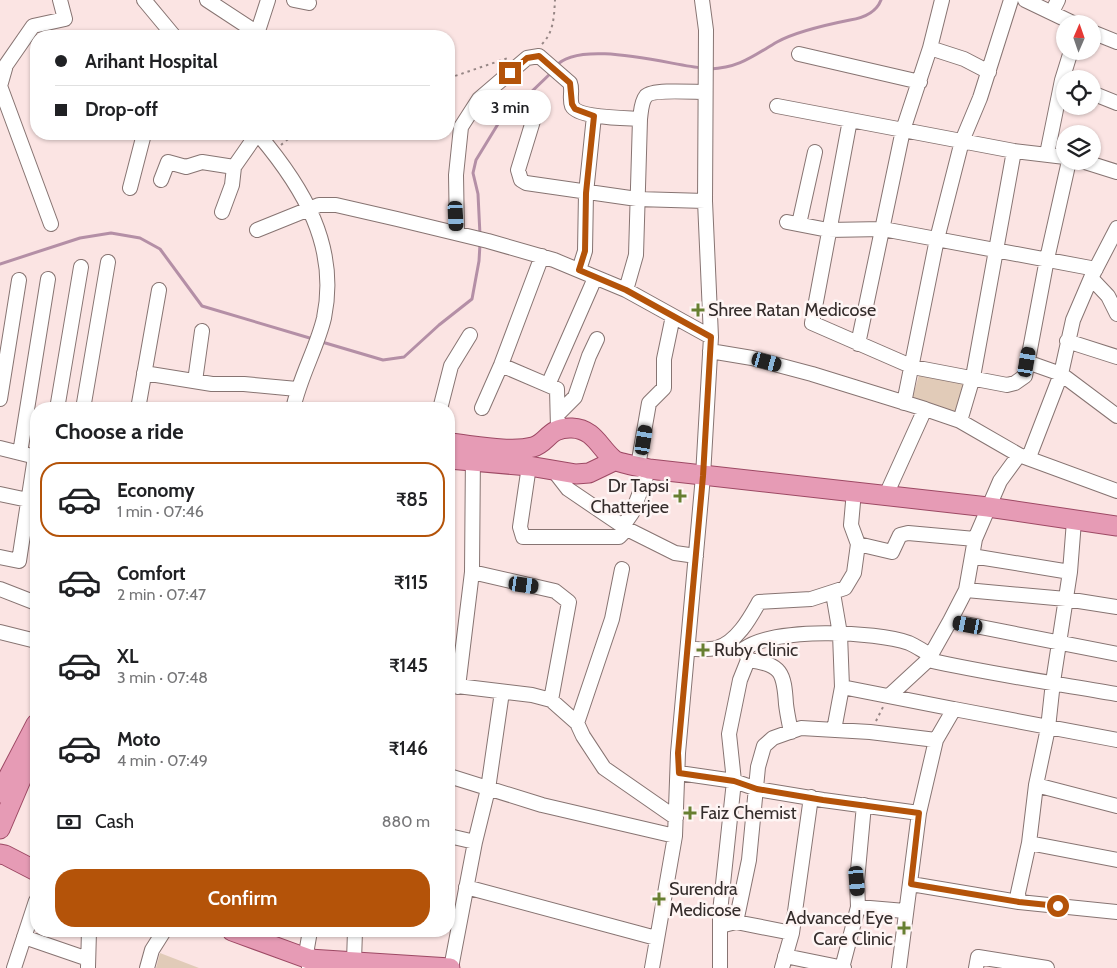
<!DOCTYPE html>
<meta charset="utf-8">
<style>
body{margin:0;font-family:Cabin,sans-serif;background:#f6f6f6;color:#202124;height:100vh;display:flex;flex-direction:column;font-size:19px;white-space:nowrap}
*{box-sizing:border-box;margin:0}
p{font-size:16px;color:#757577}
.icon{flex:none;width:28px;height:28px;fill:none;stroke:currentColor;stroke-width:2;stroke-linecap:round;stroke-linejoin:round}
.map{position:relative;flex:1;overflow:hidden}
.drawer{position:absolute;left:30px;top:402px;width:425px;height:535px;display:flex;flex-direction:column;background:#fff;border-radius:20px;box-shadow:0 1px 4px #0004}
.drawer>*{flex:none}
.guide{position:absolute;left:30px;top:30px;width:425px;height:110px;border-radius:20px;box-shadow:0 1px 4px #0004;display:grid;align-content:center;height:110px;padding:0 25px;background:#fff}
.needle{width:32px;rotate:2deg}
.fabs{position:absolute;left:1056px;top:15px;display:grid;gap:10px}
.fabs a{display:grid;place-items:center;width:45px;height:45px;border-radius:50%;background:#fff;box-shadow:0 1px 4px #0004;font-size:25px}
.end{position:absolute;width:22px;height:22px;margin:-11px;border:6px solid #b45309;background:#fff;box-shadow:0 0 0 2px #fff}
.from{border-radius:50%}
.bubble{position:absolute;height:35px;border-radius:18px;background:#fff;box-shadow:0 1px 4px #0004;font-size:16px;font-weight:600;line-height:35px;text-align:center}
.car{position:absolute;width:15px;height:30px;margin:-15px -8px;border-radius:6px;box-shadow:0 0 4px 1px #0007;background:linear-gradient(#222 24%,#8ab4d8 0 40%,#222 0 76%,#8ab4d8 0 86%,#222 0)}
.guide b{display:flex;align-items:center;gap:18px;height:48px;font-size:19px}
.guide b+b{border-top:1px solid #e0e0e0}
.guide i{width:12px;height:12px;background:#202124}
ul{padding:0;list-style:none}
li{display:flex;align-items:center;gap:15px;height:75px;margin:0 10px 8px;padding:0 15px;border:2px solid transparent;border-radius:20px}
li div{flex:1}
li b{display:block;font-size:19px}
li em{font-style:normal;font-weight:600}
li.active{border-color:#b45309}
li>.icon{width:45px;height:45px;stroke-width:1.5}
h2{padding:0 25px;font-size:22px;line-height:60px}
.pay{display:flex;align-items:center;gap:12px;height:55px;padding:0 25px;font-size:19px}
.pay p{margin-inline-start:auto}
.action{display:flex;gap:10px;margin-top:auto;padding:10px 25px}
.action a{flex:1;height:58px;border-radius:20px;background:#b45309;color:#fff;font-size:20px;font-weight:600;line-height:58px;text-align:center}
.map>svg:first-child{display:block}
.green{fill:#e1cbb8}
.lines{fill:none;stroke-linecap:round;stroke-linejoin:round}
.stream{stroke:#b48fa6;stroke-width:3}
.minor-casing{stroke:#877472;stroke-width:16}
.major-casing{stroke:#9d4964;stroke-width:21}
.path{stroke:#968685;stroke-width:2;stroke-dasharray:2.5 4;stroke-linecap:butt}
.minor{stroke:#fff;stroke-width:14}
.major{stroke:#e69bb5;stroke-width:19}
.route{stroke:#b45309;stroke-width:6}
.poi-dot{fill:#677f31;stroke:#fef5f4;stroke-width:2}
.labels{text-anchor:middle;stroke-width:5;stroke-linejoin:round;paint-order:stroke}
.poi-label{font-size:18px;fill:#342c2b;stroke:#fef5f4;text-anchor:start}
</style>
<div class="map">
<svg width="1117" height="968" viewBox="0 0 1117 968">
<rect width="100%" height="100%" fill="#fbe4e3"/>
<path class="green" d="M 919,375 L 968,384 L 956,419 L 911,402 Z
M 160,953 L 199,968 L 156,968 Z"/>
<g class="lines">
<path class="stream" d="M 555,67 C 578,38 670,65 702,68
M 710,69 C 739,68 753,56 777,42 C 795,32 830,24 850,20 C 863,18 876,13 881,0
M 480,235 L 478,194 L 473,173 L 476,160 L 498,124 L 552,72
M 0,264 L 80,238 L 111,233 L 140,238 L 160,249 L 202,306 L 313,339
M 322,342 L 383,360 L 404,357 L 439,325 L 472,299 L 479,261 L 480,244"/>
<defs>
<path id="minor" d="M 144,0 L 174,36
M 207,0 L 262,36
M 294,0 L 309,3
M 1025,0 L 1075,24
M 1052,12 L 1058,0
M 1092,32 L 1117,42
M 257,34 L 268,0
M 930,48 L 964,59 L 989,72
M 799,54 L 920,82
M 1092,93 L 1117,103
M 777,106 L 1014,151 L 1065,157
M 850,120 L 812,323 L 913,367 L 1007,385 L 1015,383 L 1025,376 L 1047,259 L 1069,161
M 533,121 L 518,170 L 521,180 L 526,183 L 637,199 L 705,201
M 258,134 C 303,187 339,246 324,318 C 317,348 300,376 293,409
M 1047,154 L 1062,80 L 1071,51
M 1082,161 L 1117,172
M 161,180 L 168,162 L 186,167 L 202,162 L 234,167
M 130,188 L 144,134
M 222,212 L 232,185 L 234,167 L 257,134
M 787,222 L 828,230 L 883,229 L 1096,269
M 51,224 L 0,86 L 6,65 L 33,26 L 65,19 L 60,0
M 799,224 L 815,152
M 257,230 L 319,205 L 336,205 L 397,219 L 488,241 L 554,260 L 626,290 L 711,337
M 457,233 L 456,175 L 461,127 L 479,99 L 527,58 L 539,56 L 570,83 C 573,90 569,98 572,106 C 578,118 627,118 640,119
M 579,270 L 585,251 L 586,193 L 594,116
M 1091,278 L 1108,296 L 1117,314
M 626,290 L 636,255 L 640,119 C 641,112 641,102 646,96 C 653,89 693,92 704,92
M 1067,341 L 1117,357
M 858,344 L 903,130 L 930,48 L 942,0
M 710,351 L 752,358 L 812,374 L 925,409 L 960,421 L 1019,455 L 1117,491
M 1027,362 L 1061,374 L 1117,416
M 501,365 L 557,389 L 558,428
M 144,373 L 212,384 L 244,384 L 297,389
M 195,381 L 202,331
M 548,385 L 595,278
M 0,399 L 19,280
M 904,403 L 937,239 L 962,141 L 980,98 L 1011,0
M 482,408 L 501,365 L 542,256
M 57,409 L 81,267
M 83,409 L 108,262
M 138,409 L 159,290
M 440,409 L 451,366 L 470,335
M 558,414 L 575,397 L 589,356 L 597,339
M 960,421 L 973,377 L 1014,151
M 0,448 L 28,455
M 20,453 L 48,279
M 1029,457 L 1061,374 L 1073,320 L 1091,278 L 1117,228
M 529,466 L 520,527 L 523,537 L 619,537 L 627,529
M 638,466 L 649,403 L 664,388 L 664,359 L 673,316
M 554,471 L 568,489 L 627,529 L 675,553 L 696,556
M 0,494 L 28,500
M 886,495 L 925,409
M 623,526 L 632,513 L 649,469
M 858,544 L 892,552 L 900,535 L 908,533 L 975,539
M 972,556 L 1070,572
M 0,557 L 19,561 L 35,457
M 472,572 L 555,591 L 569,602 L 551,700
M 0,589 L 36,603
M 966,590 L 1066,599 L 1117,607
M 833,593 L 840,634 L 842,687 L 834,730
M 950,621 L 1117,654
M 0,632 L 36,641
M 689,649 C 698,649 708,650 717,648 C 737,642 750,618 759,602 L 811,599 L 845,588 L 854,573 L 858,544 L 851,525 L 854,491
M 744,649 C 774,627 875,631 909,643 C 916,646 923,651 929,654
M 746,653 L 748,660 C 782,664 784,673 786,704 C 787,713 789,722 791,732
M 928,660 C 990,674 1054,683 1117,694
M 449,685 L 532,695 L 551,700 L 577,723 L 583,736 L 604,768 L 676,818
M 458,687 L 472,572 L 473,452
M 842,687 L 954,709
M 889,696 L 928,660 L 950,621 L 966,590 L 975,539 L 1000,481 L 1019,455
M 577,723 L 612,619 L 622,569
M 679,773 L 734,781 L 757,789 L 823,800 L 919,813
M 449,776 L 542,805 L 675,836
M 1036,785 L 1117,806
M 449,836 L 475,842
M 1029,843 L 1117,860
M 911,884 L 1019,902 L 1117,912
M 466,887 L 656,938
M 1019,902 L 1018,893 L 1029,843 L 1036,785 L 1048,728 L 1053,682 L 1070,572 L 1074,521
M 858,907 L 905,911
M 736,922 L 792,933
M 720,926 L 736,922 L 749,860 L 758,767 L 764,746 L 773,738 L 801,728 L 870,732 L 936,740
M 24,937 L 88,959
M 785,956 L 844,968
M 354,961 L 355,931
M 88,967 L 89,931
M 309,967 L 307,948 L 310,931
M 14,968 L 36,901
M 147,968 L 152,950 L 164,931
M 451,968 L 475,842 L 488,789 L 502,692
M 652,968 L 675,836 L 678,753 L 703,476 L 711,337 L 705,201 L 706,30 L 702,0
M 720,968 L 720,912 L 734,781 L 729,734 L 740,680 L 748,660
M 782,968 L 792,933 L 811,797
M 842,968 L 858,907 L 857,881 L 864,805
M 899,968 L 919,813 L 936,740 L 954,709 L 1117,740
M 976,968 L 978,957 L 1047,968"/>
<path id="major" d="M 449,443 C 472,445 510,453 533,447 C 548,443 548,427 572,428 C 594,429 599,447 613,459 C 617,463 642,467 649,469 L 988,507 L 1117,526
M 449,459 L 529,466 L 576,474 L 589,473 L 614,461
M 0,793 L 36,724
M 0,829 L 23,775 L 36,750
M 0,854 L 5,855 L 36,871
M 232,931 L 309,959 L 450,968"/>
</defs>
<use href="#minor" class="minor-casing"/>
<use href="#major" class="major-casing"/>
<path class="path" d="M 542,44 C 554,32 554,16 555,0
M 449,78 L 508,58
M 281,145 L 294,134
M 876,721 L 883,707"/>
<use href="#minor" class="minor"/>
<use href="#major" class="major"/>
</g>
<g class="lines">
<path class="route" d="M 510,73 L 527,58 L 539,56 L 570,83 L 572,104 L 575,109 L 594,116 L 586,193 L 585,251 L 579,270 L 626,290 L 711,337 L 703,476 L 678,753 L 679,773 L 734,781 L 757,789 L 823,800 L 919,813 L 911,884 L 1019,902 L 1058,906"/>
</g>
<g class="poi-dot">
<path d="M695.5 302.5h5v5h5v5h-5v5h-5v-5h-5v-5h5z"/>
<path d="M677.5 488.5h5v5h5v5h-5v5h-5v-5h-5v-5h5z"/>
<path d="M700.5 642.5h5v5h5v5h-5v5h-5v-5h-5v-5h5z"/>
<path d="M687.5 805.5h5v5h5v5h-5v5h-5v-5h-5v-5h5z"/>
<path d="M656.5 891.5h5v5h5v5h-5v5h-5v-5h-5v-5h5z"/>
<path d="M901.5 920.5h5v5h5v5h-5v5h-5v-5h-5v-5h5z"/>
</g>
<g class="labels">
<g class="poi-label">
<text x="708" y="316">Shree Ratan Medicose</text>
<text x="669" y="492" text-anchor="end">Dr Tapsi<tspan x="669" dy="21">Chatterjee</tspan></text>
<text x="714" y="656">Ruby Clinic</text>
<text x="700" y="819">Faiz Chemist</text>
<text x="669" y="895">Surendra<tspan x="669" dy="21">Medicose</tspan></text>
<text x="893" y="924" text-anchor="end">Advanced Eye<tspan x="893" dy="21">Care Clinic</tspan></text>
</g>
</g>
</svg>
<div class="fabs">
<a><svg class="needle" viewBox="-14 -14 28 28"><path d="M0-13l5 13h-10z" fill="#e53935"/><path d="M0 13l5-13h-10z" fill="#757577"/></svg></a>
<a><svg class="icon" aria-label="locate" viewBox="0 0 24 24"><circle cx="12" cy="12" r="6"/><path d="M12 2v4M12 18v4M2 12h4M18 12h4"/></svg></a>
<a><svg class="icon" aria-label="layers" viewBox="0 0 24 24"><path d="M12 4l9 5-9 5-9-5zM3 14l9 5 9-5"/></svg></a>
</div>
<i class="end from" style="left:1058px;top:906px"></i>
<i class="end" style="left:510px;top:73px"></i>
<div class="bubble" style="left:469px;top:90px;width:82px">3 min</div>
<i class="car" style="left:456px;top:216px;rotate:177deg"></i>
<i class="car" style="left:767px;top:362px;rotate:105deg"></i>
<i class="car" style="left:1027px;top:362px;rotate:10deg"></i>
<i class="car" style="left:644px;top:440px;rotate:9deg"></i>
<i class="car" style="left:524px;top:585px;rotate:98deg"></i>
<i class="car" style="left:968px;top:625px;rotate:281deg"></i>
<i class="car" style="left:857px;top:881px;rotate:175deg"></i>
<div class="guide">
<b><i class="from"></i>Arihant Hospital</b>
<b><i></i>Drop-off</b>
</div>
<section class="drawer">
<h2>Choose a ride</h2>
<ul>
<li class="active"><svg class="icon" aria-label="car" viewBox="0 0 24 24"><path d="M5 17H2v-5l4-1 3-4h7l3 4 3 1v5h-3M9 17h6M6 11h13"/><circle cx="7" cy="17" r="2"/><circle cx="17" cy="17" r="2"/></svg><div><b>Economy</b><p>1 min · 07:46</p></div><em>₹85</em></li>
<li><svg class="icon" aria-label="car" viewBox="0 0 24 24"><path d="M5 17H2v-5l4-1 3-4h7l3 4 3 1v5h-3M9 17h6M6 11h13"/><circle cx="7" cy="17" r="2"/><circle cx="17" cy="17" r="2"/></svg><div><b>Comfort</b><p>2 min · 07:47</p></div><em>₹115</em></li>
<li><svg class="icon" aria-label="car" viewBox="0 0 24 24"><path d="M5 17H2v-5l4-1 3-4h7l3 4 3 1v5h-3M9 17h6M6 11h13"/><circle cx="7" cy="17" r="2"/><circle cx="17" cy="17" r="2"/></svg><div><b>XL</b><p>3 min · 07:48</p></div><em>₹145</em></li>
<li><svg class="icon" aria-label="car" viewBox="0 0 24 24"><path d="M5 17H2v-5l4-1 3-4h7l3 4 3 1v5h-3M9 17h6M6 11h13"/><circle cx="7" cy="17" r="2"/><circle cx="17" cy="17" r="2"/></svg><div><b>Moto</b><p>4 min · 07:49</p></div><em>₹146</em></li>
</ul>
<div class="pay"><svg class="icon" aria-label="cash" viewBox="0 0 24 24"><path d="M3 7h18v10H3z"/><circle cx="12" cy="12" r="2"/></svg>Cash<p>880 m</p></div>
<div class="action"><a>Confirm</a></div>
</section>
</div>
